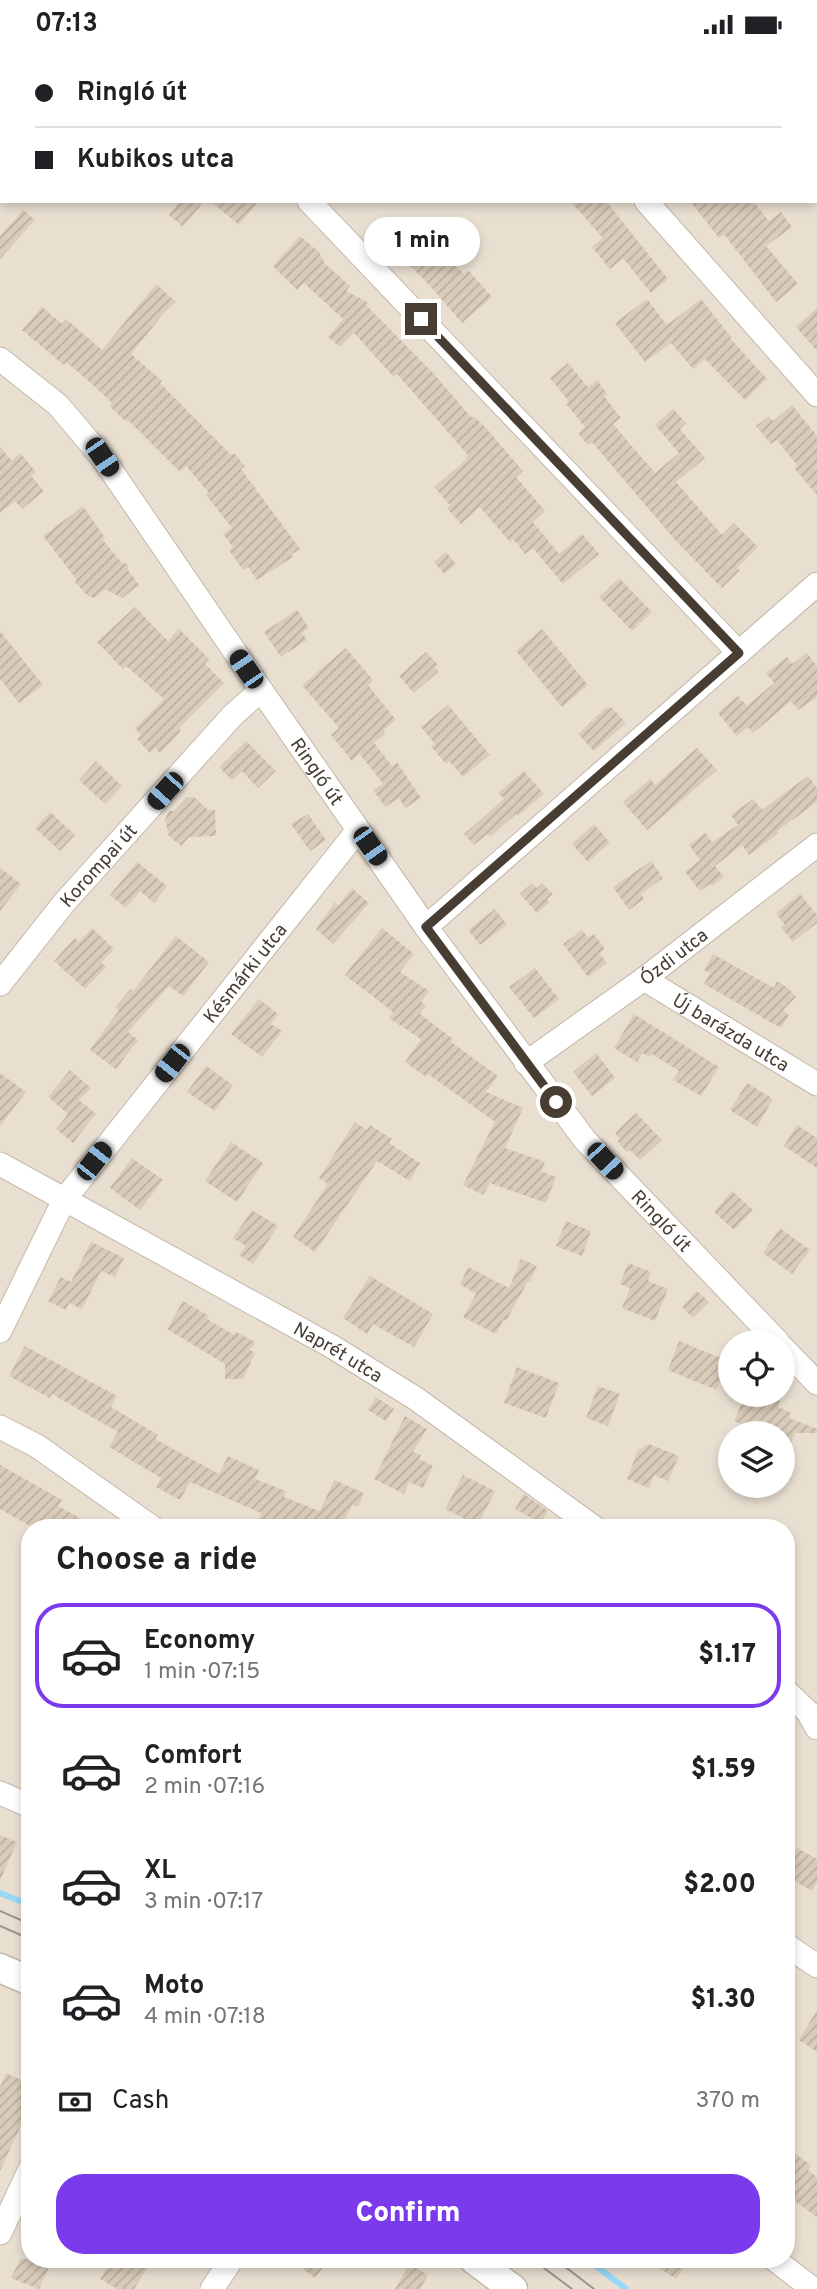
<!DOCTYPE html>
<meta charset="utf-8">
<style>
body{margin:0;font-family:Overpass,sans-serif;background:#f2f2f2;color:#202124;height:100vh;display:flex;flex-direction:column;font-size:26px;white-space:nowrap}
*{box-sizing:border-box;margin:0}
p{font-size:23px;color:#757577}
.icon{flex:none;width:38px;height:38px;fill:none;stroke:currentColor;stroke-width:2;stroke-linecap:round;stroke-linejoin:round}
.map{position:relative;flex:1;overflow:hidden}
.sheet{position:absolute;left:21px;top:1470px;width:774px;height:749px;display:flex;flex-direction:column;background:#fff;border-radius:28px;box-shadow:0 4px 10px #0003}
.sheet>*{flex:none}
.guide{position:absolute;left:0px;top:0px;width:817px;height:154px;box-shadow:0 4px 10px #0003;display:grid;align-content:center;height:154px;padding:0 35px;background:#fff}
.tools{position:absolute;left:718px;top:1281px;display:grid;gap:14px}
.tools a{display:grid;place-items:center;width:77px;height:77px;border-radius:50%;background:#fff;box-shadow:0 4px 10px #0003;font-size:35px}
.end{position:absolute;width:32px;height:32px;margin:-16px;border:9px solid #473d33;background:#fff;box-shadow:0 0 0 4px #fff}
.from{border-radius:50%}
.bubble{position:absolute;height:49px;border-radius:24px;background:#fff;box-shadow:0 4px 10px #0003;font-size:23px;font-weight:800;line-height:49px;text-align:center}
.car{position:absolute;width:21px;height:42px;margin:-21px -10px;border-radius:9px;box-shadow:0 0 5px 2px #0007;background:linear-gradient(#222 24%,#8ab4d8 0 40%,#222 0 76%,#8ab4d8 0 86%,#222 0)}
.guide b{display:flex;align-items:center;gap:24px;height:66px;font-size:26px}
.guide b+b{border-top:2px solid #e0e0e0}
.guide i{width:18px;height:18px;background:#202124}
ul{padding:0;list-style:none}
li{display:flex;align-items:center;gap:21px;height:105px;margin:0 14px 10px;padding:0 21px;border:4px solid transparent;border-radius:28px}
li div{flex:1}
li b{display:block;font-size:26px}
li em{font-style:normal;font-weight:800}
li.on{border-color:#7c3aed}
li>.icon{width:63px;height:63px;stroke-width:1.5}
h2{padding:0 35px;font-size:32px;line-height:84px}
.pay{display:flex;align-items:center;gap:18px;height:77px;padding:0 35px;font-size:26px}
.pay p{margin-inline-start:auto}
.primary-button{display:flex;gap:14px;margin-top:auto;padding:14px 35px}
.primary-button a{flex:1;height:80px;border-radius:28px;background:#7c3aed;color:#fff;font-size:28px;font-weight:800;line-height:80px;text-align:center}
.status{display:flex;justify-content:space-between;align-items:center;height:49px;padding:0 35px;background:#fff;direction:ltr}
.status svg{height:19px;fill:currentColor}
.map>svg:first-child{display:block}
.residential{fill:#e9dfd1;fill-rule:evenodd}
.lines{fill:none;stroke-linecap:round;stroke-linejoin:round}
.stream{stroke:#98d9f9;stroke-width:6}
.building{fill:url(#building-hatch)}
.minor-casing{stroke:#c3b8a8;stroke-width:25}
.tertiary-casing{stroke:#c3b8a8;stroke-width:31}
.minor{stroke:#fff;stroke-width:23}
.tertiary{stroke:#fff;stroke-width:28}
.tram{stroke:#959595;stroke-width:2}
.route{stroke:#473d33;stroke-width:9}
.labels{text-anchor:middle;stroke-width:7;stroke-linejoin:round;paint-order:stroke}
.street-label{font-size:19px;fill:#473d33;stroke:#fff}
</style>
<div class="status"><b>07:13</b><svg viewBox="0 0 49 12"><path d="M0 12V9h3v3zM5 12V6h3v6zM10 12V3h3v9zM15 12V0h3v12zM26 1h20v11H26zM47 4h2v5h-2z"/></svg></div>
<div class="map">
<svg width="817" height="2240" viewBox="0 0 817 2240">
<defs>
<pattern id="building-hatch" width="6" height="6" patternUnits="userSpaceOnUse" patternTransform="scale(1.75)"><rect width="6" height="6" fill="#dacbba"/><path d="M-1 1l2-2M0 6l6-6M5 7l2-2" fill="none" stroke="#bcafa0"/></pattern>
</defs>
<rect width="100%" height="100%" fill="#f4eee3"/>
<path class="residential" d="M 0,0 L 817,0 L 817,2240 L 0,2240 ZM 2,2 L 816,2 L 816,152 L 2,152 ZM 730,1293 L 782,1293 L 782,1346 L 730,1346 ZM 730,1384 L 782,1384 L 782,1437 L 730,1437 ZM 30,1479 L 786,1479 L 786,2210 L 30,2210 Z"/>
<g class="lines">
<path class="stream" d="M 0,1844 L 30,1856
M 587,2210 L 626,2240"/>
</g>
<path class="building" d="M 180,152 L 204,152 L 183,178 L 169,166 Z
M 210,152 L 259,152 L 239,176 Z
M 570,152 L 606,152 L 668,230 L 651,244 L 623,209 L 610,220 L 592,198 L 603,189 Z
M 690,152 L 753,152 L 769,172 L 781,163 L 792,178 L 766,197 L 798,235 L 776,253 L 724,185 L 719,189 Z
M 23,161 L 35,171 L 0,210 L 0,187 Z
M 423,185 L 464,225 L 468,221 L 492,248 L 462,274 L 432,239 L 401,207 Z
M 300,187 L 319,203 L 325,215 L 350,237 L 346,242 L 367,253 L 367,257 L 434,325 L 471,368 L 475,368 L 484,377 L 523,422 L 516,428 L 545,462 L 533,473 L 559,505 L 582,485 L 599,505 L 563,535 L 533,499 L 525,505 L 513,490 L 510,493 L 480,458 L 461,475 L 447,459 L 450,456 L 434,438 L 467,410 L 465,409 L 468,406 L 397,325 L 393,327 L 354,284 L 340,298 L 328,288 L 343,270 L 304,234 L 297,241 L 273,217 Z
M 156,235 L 176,253 L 163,265 L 131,305 L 162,332 L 160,334 L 231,406 L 234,404 L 245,417 L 241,420 L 300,500 L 291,506 L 293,508 L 257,531 L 248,518 L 243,521 L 229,501 L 233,498 L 223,485 L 232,479 L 206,446 L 209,444 L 186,417 L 180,423 L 129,372 L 128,373 L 123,370 L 109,356 L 112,354 L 91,334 L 66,313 L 64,316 L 22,281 L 42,258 L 62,275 L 66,270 L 102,301 Z
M 647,250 L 667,276 L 701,250 L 731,288 L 730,289 L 767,330 L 745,351 L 705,310 L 693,320 L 671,294 L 645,313 L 615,274 Z
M 817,259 L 817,302 L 796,278 Z
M 568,314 L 588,338 L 597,331 L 607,345 L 604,347 L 621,369 L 613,375 L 655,424 L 679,404 L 655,376 L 673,360 L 686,374 L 680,380 L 705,409 L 676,433 L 722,486 L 734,474 L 758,498 L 737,519 L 740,521 L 722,539 L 675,491 L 592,393 L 588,396 L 578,384 L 585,378 L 566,355 L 569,353 L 550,329 Z
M 792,356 L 817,387 L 817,446 L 794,419 L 797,416 L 777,391 L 771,395 L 756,377 L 769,367 L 773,372 Z
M 0,398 L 12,412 L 20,404 L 36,423 L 31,427 L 44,442 L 22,460 L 15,452 L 0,464 Z
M 83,457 L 105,489 L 102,490 L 122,514 L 128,515 L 128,521 L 139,536 L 122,549 L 105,540 L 94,549 L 88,547 L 75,533 L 77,531 L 43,487 Z
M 446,503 L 456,515 L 444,525 L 434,513 Z
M 619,529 L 652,563 L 632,582 L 599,548 Z
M 135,558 L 168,592 L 179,580 L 209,610 L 205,615 L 224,634 L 179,679 L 181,682 L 160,704 L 155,699 L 150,704 L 137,690 L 141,686 L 135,679 L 164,650 L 126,617 L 123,620 L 97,593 Z
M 297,561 L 309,579 L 302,584 L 307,591 L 281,608 L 264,583 Z
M 542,580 L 588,636 L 562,658 L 516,602 Z
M 0,582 L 43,636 L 19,654 L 0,630 Z
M 346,599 L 373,631 L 368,636 L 396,671 L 383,681 L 385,685 L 374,694 L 392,717 L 397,713 L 421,749 L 405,759 L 399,749 L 385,758 L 373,741 L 383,735 L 360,705 L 352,712 L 331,686 L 339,679 L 302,636 Z
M 426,603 L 438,616 L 435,618 L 438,623 L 414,644 L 399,627 Z
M 807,604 L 817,617 L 817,648 L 798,661 L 791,652 L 753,684 L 748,678 L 737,687 L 718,664 L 738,647 L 747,657 L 774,634 L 766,624 L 787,608 L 792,615 Z
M 448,656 L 490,706 L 463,728 L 449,712 L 446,715 L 431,697 L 435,695 L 421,678 Z
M 605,659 L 612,659 L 626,674 L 594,702 L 578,685 Z
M 246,692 L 276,722 L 258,739 L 242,722 L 232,731 L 219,718 Z
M 697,699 L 717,721 L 647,781 L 623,753 L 650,730 L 655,736 Z
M 96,712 L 122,737 L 105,755 L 79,731 Z
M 524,722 L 544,745 L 518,767 L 516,765 L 490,788 L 487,785 L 474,796 L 464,785 L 504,750 L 498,744 Z
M 808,727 L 817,739 L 817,753 L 777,782 L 779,784 L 749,806 L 742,796 L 715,817 L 724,828 L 712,837 L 710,835 L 700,842 L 685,823 L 700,811 L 689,796 L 705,784 L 712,793 L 738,776 L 731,766 L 753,750 L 762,761 Z
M 187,748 L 194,748 L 208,761 L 215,761 L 216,787 L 189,788 L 181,797 L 169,787 L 165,771 L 169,762 L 174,762 Z
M 50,763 L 75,786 L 60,802 L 35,779 Z
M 308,765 L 326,791 L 310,802 L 291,775 Z
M 594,775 L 610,794 L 588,813 L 572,795 Z
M 651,812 L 663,829 L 641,845 L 644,850 L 629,861 L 613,838 Z
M 137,813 L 167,837 L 154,854 L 140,842 L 126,859 L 110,846 Z
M 0,819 L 21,835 L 0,862 Z
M 532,834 L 537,839 L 542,834 L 553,845 L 547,850 L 550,853 L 537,864 L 520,845 Z
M 352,839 L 369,854 L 333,895 L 316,880 L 335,853 L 338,857 Z
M 800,845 L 817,866 L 817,874 L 793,893 L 781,878 L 785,876 L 776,864 Z
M 495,860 L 507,876 L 480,896 L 468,881 Z
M 92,879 L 114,900 L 101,914 L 106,918 L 85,940 L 54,912 L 75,889 L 79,893 Z
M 382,879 L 414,905 L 400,923 L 429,942 L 421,953 L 426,956 L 420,965 L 453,990 L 451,993 L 498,1027 L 486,1043 L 523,1059 L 505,1099 L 545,1113 L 541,1122 L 556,1128 L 546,1154 L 490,1134 L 483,1146 L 463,1136 L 495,1073 L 428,1025 L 426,1028 L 405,1013 L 421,990 L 389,969 L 393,963 L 345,926 Z
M 582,881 L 588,889 L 594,885 L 605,900 L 599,904 L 607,914 L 588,928 L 563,895 Z
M 176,887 L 209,913 L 183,947 L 169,937 L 128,983 L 138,991 L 116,1020 L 90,1001 L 119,961 L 115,958 L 131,940 L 133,942 Z
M 713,905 L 774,939 L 777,932 L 788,939 L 796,948 L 783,961 L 789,966 L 781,979 L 704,935 L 710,924 L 704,921 Z
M 535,919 L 559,950 L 534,969 L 509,938 Z
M 259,950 L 278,965 L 271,975 L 282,982 L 262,1008 L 231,985 Z
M 634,965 L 719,1018 L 701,1047 L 673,1031 L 679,1022 L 652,1005 L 650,1008 L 642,1004 L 637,1013 L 614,999 Z
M 596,1004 L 615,1029 L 592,1047 L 573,1023 Z
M 206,1017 L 233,1036 L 215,1062 L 187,1043 Z
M 70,1021 L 91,1039 L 79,1051 L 96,1065 L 73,1094 L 56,1080 L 68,1065 L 48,1048 Z
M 0,1024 L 26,1043 L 0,1077 Z
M 747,1034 L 773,1050 L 757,1078 L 730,1061 Z
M 636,1064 L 662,1091 L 640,1111 L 630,1101 L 627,1103 L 617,1092 L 620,1090 L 615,1084 Z
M 355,1073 L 367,1081 L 370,1076 L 392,1090 L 389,1094 L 420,1114 L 410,1132 L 377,1112 L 315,1203 L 293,1188 L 328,1135 L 319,1129 Z
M 797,1076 L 817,1089 L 817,1119 L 784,1097 Z
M 231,1093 L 263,1114 L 237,1153 L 205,1132 Z
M 132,1109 L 163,1131 L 140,1161 L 110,1139 Z
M 732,1142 L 753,1161 L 734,1181 L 714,1163 Z
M 252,1161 L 278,1177 L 253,1215 L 239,1206 L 246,1197 L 233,1189 Z
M 566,1172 L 591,1182 L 582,1207 L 556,1197 Z
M 780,1179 L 810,1201 L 792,1225 L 763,1204 Z
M 91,1193 L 124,1209 L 115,1228 L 101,1222 L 82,1260 L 69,1254 L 66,1261 L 48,1252 L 61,1228 L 71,1233 Z
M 521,1210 L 537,1217 L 530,1233 L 528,1232 L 506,1272 L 504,1270 L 496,1285 L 463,1268 L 476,1245 L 460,1235 L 468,1218 L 509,1239 Z
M 628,1214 L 651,1223 L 648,1232 L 668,1240 L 655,1272 L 622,1259 L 630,1239 L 620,1235 Z
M 370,1227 L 433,1265 L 414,1298 L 373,1275 L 367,1285 L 343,1269 Z
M 697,1242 L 709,1253 L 693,1269 L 682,1258 Z
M 183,1252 L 209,1267 L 207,1270 L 234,1286 L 236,1283 L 255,1293 L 250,1301 L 255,1304 L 243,1330 L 225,1330 L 225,1315 L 167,1280 Z
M 679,1292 L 728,1312 L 716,1341 L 668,1321 Z
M 25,1297 L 117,1347 L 111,1358 L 158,1386 L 155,1390 L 219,1425 L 228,1407 L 259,1421 L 255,1430 L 286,1442 L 284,1448 L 320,1462 L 334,1431 L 364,1444 L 358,1458 L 352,1456 L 341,1479 L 270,1479 L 272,1475 L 259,1470 L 261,1464 L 190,1433 L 180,1451 L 156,1438 L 161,1429 L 109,1398 L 118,1383 L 52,1345 L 50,1349 L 9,1327 Z
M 517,1318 L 559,1334 L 546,1369 L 504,1354 Z
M 598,1337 L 620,1345 L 608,1377 L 586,1369 Z
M 745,1346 L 763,1346 L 780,1352 L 778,1358 L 791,1364 L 789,1369 L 817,1380 L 817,1384 L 795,1384 L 782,1414 L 782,1384 L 763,1384 L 734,1372 Z
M 376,1348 L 394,1360 L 386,1372 L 368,1361 Z
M 405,1367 L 427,1380 L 413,1403 L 421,1406 L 419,1410 L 433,1417 L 423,1439 L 409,1433 L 404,1445 L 374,1430 Z
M 649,1395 L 679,1407 L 668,1432 L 654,1426 L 649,1439 L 627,1430 L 638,1401 Z
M 0,1416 L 62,1451 L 58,1457 L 98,1479 L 33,1479 L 0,1460 Z
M 463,1426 L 495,1442 L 478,1476 L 445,1460 Z
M 524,1445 L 548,1462 L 541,1474 L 515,1460 Z
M 0,1786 L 17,1793 L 0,1832 Z
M 797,1799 L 817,1810 L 817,1833 L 812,1842 L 786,1827 L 786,1818 Z
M 817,1961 L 817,2003 L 799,1991 Z
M 6,2024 L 30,2035 L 30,2057 L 0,2122 L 0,2038 Z
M 786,2098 L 811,2116 L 808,2121 L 817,2128 L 817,2168 L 786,2146 Z
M 20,2210 L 53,2210 L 39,2240 L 11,2229 Z
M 112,2210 L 153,2210 L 134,2240 L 117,2240 L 100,2230 Z
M 290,2210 L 329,2210 L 315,2229 Z
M 646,2210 L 689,2210 L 676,2230 Z
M 409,2215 L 428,2226 L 420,2240 L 395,2240 Z"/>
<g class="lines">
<defs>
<g id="minor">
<path d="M 33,0 L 35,2"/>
<path d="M 513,0 L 515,2"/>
<path d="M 148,2 L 149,0"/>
<path d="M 376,2 L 377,0"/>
<path d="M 657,2 L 659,0"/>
<path d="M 309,152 L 739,604"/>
<path d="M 646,152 L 817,346"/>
<path id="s1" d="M 0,310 L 58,356 L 102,408 L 261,641 L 426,878 L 585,1091 L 778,1293"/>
<path d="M 426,878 L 817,535"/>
<path id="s2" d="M 644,930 L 817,1035"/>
<path id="s3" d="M 0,935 L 64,854 L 233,666 L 261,641"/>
<path id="s4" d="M 526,1014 L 644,930 L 817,796"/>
<path id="s5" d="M 0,1115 L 331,1297 L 415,1349 L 595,1479"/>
<path id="s6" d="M 0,1282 L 64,1151 L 358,781"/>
<path d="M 782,1298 L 817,1334"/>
<path d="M 0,1378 L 37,1397 L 153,1479"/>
<path d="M 786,1642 L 808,1663 L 817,1679"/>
<path d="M 0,1744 L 30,1757"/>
<path d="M 786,1896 L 817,1917"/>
<path d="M 0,2184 L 30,2120"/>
<path d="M 774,2210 L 813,2240"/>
<path d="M 212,2240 L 232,2210"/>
</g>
<path id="tertiary" d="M 0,1919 L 30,1932
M 473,2210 L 513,2240"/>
</defs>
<use href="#minor" class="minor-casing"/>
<use href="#tertiary" class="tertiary-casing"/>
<use href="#minor" class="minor"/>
<use href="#tertiary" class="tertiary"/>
<path class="tram" d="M 0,1862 L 30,1875
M 0,1877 L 30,1890
M 532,2210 L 572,2240
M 555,2210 L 594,2240"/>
</g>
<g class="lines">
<path class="route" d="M 421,270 L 739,604 L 426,878 L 556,1053"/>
</g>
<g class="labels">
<g class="street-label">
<text dy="7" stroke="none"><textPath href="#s1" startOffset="523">Ringló út</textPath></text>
<text dy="7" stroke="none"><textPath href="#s3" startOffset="154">Korompai út</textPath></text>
<text dy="7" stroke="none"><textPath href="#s4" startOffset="182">Ózdi utca</textPath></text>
<text dy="7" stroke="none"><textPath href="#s6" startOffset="436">Késmárki utca</textPath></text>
<text dy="7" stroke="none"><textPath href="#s2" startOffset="102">Új barázda utca</textPath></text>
<text dy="7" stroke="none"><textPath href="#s1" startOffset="1090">Ringló út</textPath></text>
<text dy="7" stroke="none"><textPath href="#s5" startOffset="387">Naprét utca</textPath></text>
</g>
</g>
</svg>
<div class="tools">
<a><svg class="icon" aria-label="locate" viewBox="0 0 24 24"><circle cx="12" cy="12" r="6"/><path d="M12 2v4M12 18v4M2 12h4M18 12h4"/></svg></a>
<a><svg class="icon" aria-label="layers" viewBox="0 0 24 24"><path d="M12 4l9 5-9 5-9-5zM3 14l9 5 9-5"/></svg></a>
</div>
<i class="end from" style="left:556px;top:1053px"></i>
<i class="end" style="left:421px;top:270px"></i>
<div class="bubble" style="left:364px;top:168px;width:116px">1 min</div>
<i class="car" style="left:102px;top:408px;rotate:146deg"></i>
<i class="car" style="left:246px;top:620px;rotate:326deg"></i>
<i class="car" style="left:165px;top:742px;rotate:222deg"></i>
<i class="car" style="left:370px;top:797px;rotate:145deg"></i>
<i class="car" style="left:172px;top:1014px;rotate:218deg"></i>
<i class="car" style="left:94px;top:1112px;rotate:38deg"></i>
<i class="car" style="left:605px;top:1112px;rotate:137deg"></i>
<div class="guide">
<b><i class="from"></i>Ringló út</b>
<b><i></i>Kubikos utca</b>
</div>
<section class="sheet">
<h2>Choose a ride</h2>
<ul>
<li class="on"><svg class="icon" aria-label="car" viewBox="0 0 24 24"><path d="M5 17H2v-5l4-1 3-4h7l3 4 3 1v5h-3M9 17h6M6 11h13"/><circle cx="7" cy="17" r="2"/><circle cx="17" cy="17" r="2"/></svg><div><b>Economy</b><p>1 min · 07:15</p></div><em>$1.17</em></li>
<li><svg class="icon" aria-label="car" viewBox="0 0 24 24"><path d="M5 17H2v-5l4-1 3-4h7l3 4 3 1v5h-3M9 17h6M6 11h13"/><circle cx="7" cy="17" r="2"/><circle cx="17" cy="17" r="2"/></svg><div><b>Comfort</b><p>2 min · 07:16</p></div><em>$1.59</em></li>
<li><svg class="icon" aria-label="car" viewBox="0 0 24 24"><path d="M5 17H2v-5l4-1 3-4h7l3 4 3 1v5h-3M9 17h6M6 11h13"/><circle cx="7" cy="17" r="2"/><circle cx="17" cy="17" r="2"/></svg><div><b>XL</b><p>3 min · 07:17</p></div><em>$2.00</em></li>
<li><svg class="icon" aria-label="car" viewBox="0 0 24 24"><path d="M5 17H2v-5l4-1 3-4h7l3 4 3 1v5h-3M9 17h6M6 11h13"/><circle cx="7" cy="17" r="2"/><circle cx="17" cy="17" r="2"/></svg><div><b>Moto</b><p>4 min · 07:18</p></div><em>$1.30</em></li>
</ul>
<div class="pay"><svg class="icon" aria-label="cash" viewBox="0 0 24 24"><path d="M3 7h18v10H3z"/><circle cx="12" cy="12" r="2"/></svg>Cash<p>370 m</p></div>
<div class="primary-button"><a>Confirm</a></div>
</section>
</div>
